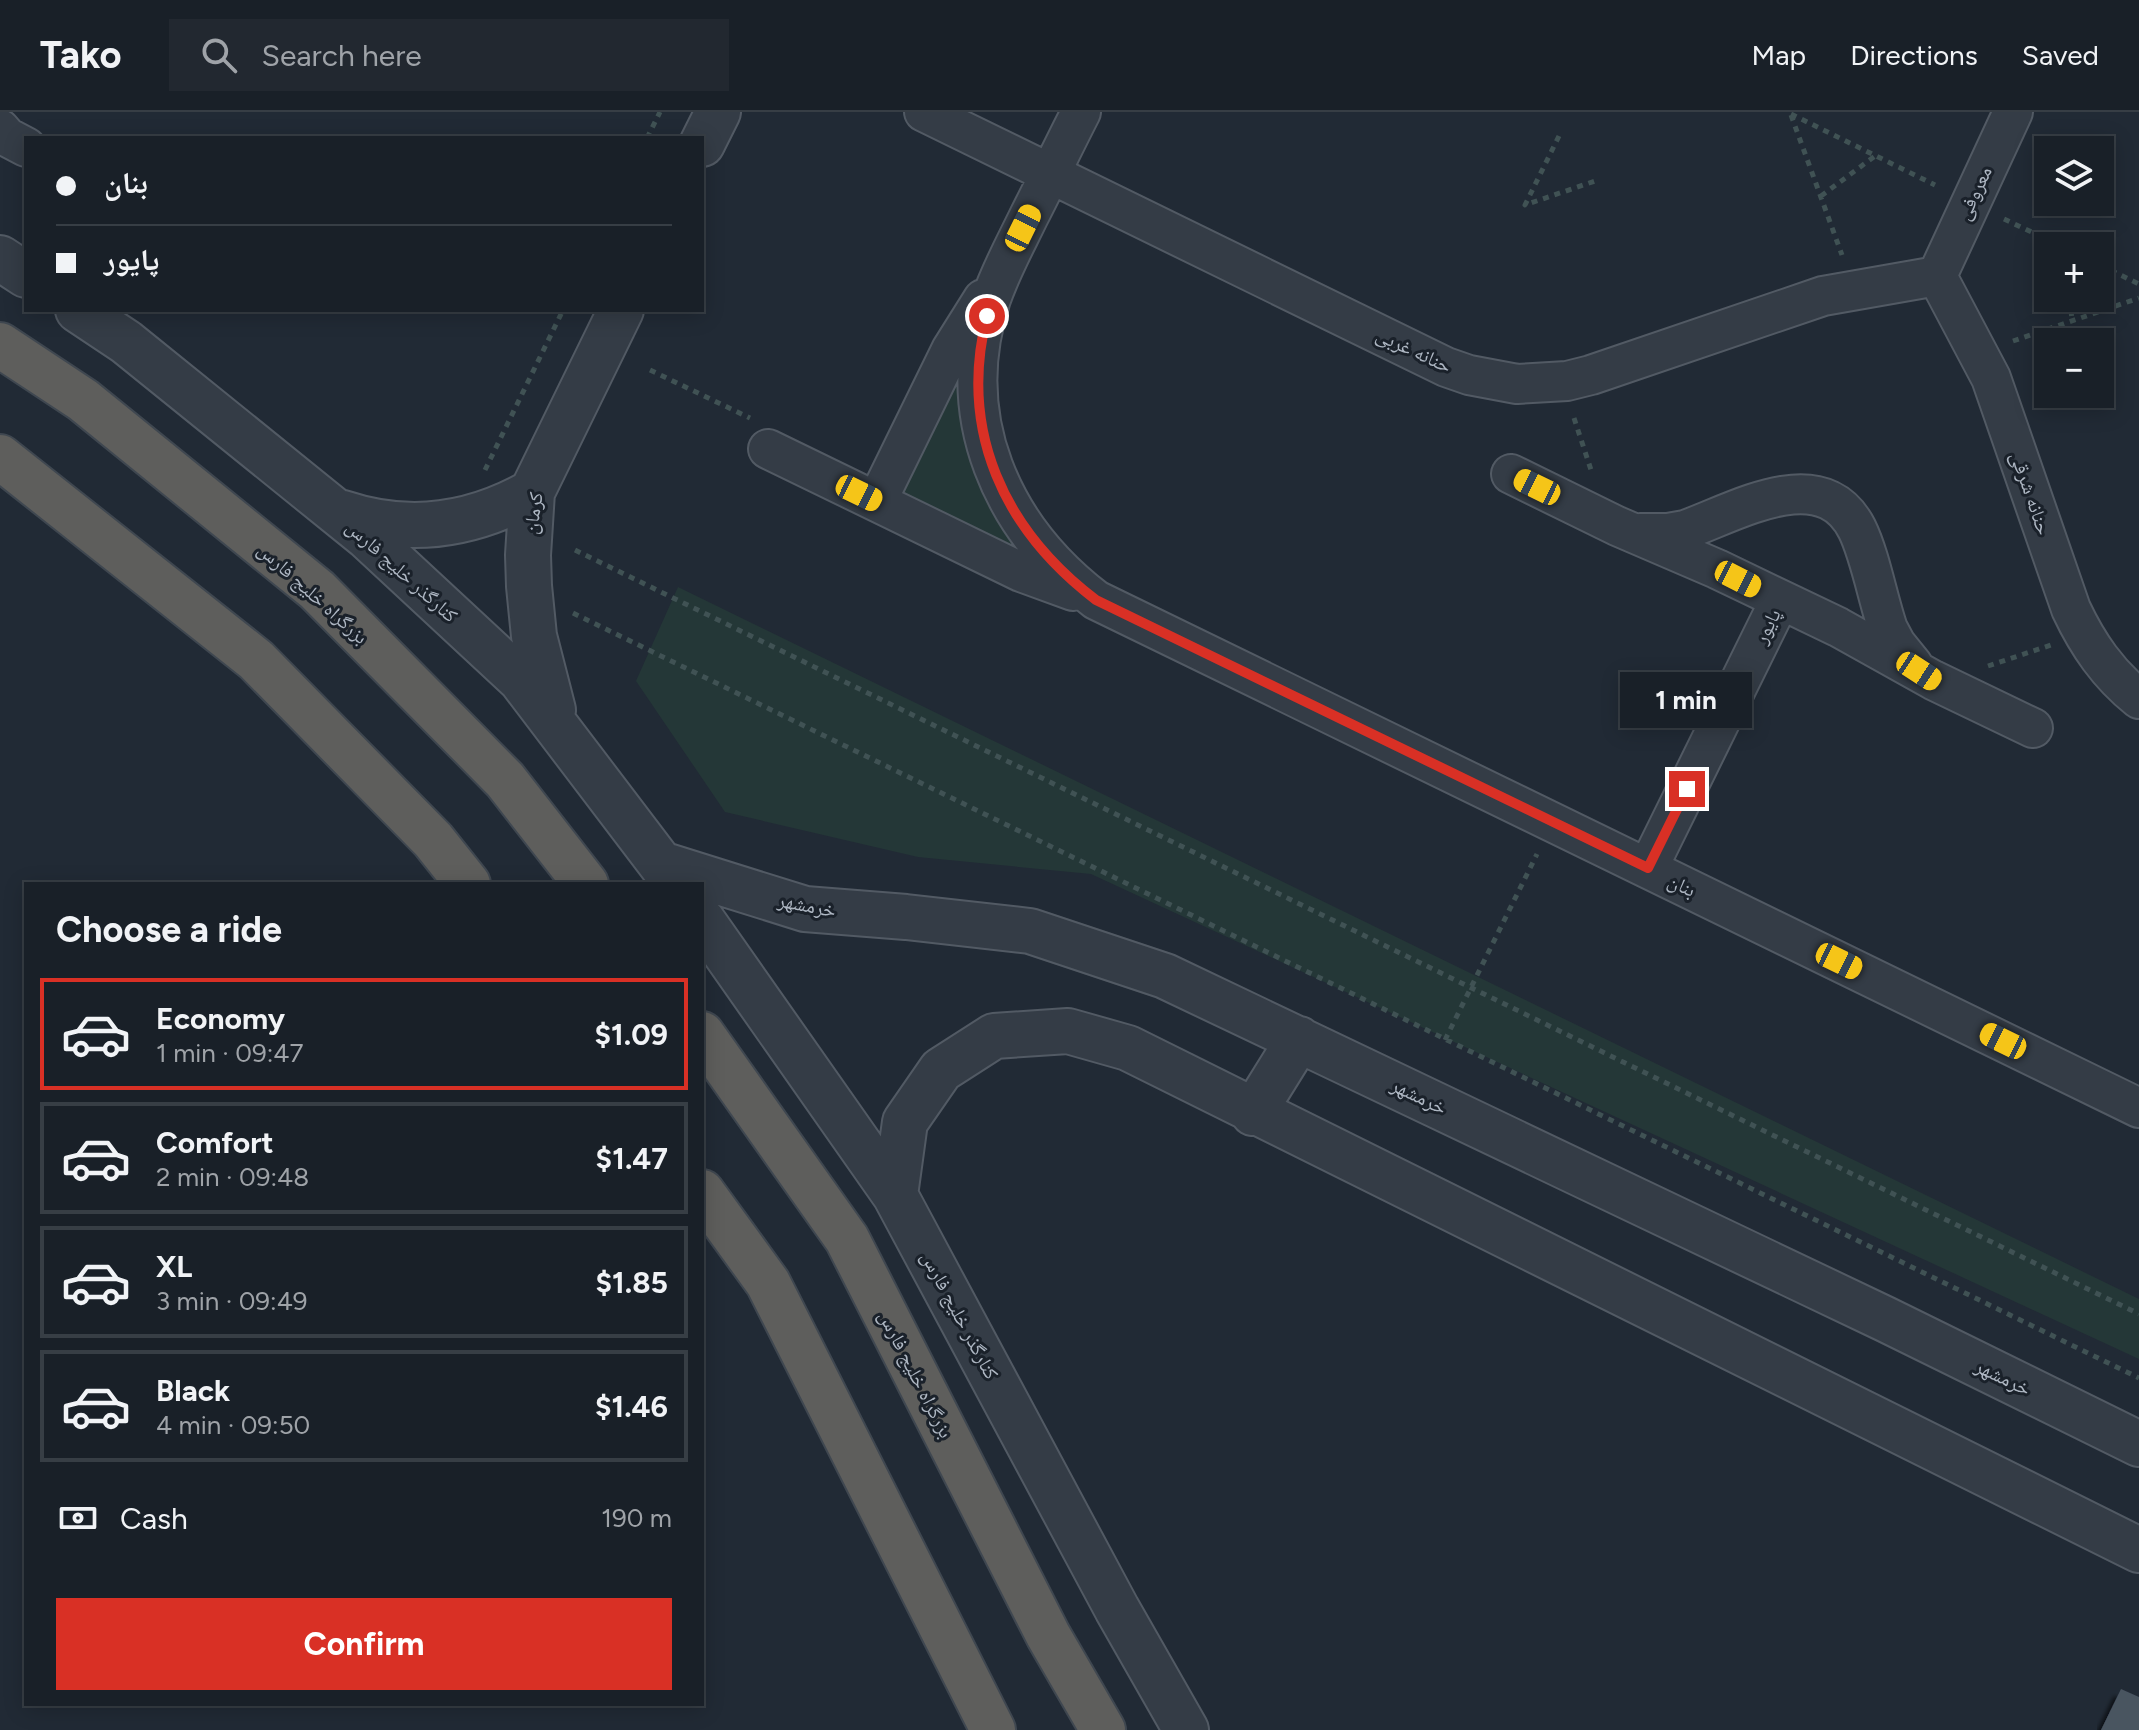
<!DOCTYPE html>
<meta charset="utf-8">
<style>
body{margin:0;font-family:Figtree,"Noto Naskh Arabic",sans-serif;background:#222830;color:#f1f3f6;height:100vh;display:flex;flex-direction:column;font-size:30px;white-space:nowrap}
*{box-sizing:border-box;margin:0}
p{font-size:26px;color:#9fa3a8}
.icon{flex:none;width:44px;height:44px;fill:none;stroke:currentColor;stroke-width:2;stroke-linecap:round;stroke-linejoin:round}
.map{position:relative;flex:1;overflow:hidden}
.sheet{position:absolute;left:24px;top:770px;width:680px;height:824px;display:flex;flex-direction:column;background:#192028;border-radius:0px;box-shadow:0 4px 20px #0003,0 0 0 2px #373e45}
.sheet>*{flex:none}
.guide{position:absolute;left:24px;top:24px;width:680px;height:176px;border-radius:0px;box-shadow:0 4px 20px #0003,0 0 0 2px #373e45;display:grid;align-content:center;height:176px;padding:0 32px;background:#192028}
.fabs{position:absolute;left:2034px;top:24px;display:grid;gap:16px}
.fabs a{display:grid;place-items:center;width:80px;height:80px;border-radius:0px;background:#192028;box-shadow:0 4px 20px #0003,0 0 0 2px #373e45;font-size:40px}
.end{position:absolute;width:36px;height:36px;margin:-18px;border:10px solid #d93025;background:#fff;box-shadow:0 0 0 4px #fff}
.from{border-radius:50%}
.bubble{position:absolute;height:56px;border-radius:0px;background:#192028;box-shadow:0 4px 20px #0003,0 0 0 2px #373e45;font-size:26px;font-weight:700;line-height:56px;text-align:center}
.car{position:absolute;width:24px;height:48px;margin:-24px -12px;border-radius:10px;box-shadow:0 0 6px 2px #0007;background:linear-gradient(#f5c518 24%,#345 0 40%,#f5c518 0 76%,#345 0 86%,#f5c518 0)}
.guide b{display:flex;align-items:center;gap:28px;height:76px;font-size:30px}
.guide b+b{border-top:2px solid #373e45}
.guide i{width:20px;height:20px;background:#f1f3f6}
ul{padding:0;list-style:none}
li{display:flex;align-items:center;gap:24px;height:112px;margin:0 16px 12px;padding:0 16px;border:4px solid #373e45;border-radius:0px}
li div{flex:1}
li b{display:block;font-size:30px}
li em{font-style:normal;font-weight:700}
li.current{border-color:#d93025}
li>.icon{width:72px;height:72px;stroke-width:1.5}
h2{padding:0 32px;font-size:36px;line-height:96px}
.pay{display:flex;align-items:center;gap:20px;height:88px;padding:0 32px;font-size:30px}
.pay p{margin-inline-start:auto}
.cta{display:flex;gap:16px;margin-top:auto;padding:16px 32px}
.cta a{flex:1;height:92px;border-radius:0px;background:#d93025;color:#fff;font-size:32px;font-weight:700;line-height:92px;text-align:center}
header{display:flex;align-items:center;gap:48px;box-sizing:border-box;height:112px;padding:0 40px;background:#192028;border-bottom:2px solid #373e45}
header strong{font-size:38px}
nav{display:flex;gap:44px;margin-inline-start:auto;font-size:28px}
.search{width:560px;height:72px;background:#222830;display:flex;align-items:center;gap:20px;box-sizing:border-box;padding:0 28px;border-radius:0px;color:#9fa3a8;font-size:30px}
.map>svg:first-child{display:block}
.green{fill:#243737}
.building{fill:#495461;filter:url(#shadow)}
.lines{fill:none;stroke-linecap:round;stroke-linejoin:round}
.minor-casing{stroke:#525a64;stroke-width:42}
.tertiary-casing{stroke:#525a64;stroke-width:48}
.trunk-casing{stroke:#3f4750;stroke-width:48}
.path{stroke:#405254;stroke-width:5;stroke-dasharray:6 6;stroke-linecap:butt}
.minor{stroke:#343c46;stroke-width:38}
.tertiary{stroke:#343c46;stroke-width:44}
.trunk{stroke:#5e5e5c;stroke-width:44}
.route{stroke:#d93025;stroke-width:10}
.labels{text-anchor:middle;stroke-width:6;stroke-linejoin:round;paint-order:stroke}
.street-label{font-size:20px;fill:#aeb7c3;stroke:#1a212a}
</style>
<header>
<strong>Tako</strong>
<div class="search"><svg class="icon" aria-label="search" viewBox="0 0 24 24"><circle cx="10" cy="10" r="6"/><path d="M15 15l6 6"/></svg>Search here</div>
<nav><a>Map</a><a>Directions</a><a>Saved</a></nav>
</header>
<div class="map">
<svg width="2139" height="1618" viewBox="0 0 2139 1618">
<defs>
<filter id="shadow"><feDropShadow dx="-7" dy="7" stdDeviation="2" flood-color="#0009"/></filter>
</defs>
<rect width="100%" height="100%" fill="#212a35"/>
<path class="green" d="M 960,253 C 960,330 978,388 1026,450 L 891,384 Z
M 678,475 L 2139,1187 L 2139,1247 L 1091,762 L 918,745 L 725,700 L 636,569 Z"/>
<path class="building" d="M 2121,1577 L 2139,1585 L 2139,1618 L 2101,1618 Z"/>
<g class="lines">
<defs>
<path id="minor" d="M 924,0 L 1446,255 L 1469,263 L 1517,272 L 1567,269 L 1591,263 L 1823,184 L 1937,164
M 1081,0 C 1063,35 1047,69 1029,104 C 1016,131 1001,158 991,187 C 952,305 1001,415 1096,488 L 2139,996
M 0,17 L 7,25 L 26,35
M 1937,164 L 1991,266 L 2071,497 C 2088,533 2108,562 2139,587
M 1937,164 L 2013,0
M 768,337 L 1021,460 L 1073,479
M 1511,362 L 1617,414 L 1717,457 L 1838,515 L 1933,568 L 2033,616
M 877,389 L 951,238 L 983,187
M 1640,421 L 1668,421 L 1685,418 C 1736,400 1822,348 1857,417 C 1870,443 1878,488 1888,517 L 1896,532 L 1913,553
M 1648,756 L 1780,488"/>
<path id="tertiary" d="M 702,32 L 718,0
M 0,146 L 26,163
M 78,198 L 126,230 L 366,424 L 521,568 L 676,772
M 343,401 C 409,423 472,414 532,380
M 553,598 L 534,524 L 529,474 L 528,443 L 532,380 L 621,198
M 661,752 L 805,797 L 906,805 L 1030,819 L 1165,864 L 1885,1207 L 2139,1332
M 702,808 L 895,1083 L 1117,1497 L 1186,1618
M 1253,1001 L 1299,927
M 895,1083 L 905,1010 L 941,958 L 994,924 L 1068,919 L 1128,936 L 2139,1438"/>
<path id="trunk" d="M 0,233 L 83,288 L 317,478 L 505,668 L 586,772
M 0,345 L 256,548 L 433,728 L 468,772
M 702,922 L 847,1127 L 1048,1523 L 1103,1618
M 702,1080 L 768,1171 L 993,1618"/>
</defs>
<use href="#minor" class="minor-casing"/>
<use href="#tertiary" class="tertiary-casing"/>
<use href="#trunk" class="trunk-casing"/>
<path class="path" d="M 1791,2 L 1935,73
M 1791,3 L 1842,143
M 1559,24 L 1525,93 L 1595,69
M 647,26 L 660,0
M 1821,84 L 1875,44
M 2004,107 L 2061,134
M 2100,153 L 2139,172
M 2070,186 L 2072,209
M 2013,229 L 2139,186
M 650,258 L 750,306
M 1574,306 L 1592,361
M 485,358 L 563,198
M 575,438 L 2139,1202
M 573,501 L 2139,1266
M 1988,554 L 2051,533
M 1445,928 L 1537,742"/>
<use href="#minor" class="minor"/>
<use href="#tertiary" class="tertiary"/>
<use href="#trunk" class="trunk"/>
</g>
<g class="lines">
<path class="route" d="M 987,204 C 958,319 1004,418 1096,488 L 1648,756 L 1687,677"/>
</g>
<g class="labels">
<g class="street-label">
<text transform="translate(1974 81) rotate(-65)" y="7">معروفی</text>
<text transform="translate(1414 238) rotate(25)" y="7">حنانه غربی</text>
<text transform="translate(2031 381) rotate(71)" y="7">حنانه شرقی</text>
<text transform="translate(533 401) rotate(-82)" y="7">کرمان</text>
<text transform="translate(402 459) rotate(42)" y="7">کنارگذر خلیج فارس</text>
<text transform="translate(313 481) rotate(42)" y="7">بزرگراه خلیج فارس</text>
<text transform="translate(1767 514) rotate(-64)" y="7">پایور</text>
<text transform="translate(1682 773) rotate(26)" y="7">بنان</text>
<text transform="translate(807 793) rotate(11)" y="7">خرمشهر</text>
<text transform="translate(1419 984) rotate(26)" y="7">خرمشهر</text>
<text transform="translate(960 1203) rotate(62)" y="7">کنارگذر خلیج فارس</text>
<text transform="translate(916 1262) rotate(63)" y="7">بزرگراه خلیج فارس</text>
<text transform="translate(2003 1265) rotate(26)" y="7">خرمشهر</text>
</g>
</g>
</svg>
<div class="fabs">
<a><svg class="icon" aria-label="layers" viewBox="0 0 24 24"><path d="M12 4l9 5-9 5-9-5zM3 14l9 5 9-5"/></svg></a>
<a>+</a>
<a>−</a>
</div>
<i class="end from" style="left:987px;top:204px"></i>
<i class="end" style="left:1687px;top:677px"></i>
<div class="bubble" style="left:1620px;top:560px;width:132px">1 min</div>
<i class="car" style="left:1023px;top:116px;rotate:26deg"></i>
<i class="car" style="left:1537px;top:375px;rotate:296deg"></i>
<i class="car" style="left:859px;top:381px;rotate:116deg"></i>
<i class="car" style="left:1738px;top:467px;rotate:117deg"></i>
<i class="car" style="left:1919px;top:559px;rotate:123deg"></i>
<i class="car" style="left:1839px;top:849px;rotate:116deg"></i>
<i class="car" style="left:2003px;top:929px;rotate:296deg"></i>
<div class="guide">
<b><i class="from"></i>بنان</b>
<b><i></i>پایور</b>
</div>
<section class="sheet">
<h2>Choose a ride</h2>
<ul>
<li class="current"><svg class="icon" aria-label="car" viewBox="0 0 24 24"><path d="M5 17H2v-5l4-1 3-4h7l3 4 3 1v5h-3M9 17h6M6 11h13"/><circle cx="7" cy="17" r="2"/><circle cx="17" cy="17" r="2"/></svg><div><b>Economy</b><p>1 min · 09:47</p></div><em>$1.09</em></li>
<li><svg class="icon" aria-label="car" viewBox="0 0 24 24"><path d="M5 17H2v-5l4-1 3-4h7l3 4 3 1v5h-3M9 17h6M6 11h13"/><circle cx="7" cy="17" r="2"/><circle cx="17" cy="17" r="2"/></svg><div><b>Comfort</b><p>2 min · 09:48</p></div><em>$1.47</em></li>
<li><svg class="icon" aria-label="car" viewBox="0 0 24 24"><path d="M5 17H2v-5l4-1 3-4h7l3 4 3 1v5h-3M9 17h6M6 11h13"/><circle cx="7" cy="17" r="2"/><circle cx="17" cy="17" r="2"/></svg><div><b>XL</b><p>3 min · 09:49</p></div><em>$1.85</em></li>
<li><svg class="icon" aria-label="car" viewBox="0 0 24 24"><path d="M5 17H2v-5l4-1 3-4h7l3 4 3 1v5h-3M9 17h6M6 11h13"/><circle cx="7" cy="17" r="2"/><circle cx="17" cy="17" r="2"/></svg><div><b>Black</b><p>4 min · 09:50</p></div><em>$1.46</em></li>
</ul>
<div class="pay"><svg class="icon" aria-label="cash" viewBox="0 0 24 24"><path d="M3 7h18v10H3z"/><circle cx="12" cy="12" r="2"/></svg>Cash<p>190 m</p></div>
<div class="cta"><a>Confirm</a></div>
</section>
</div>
